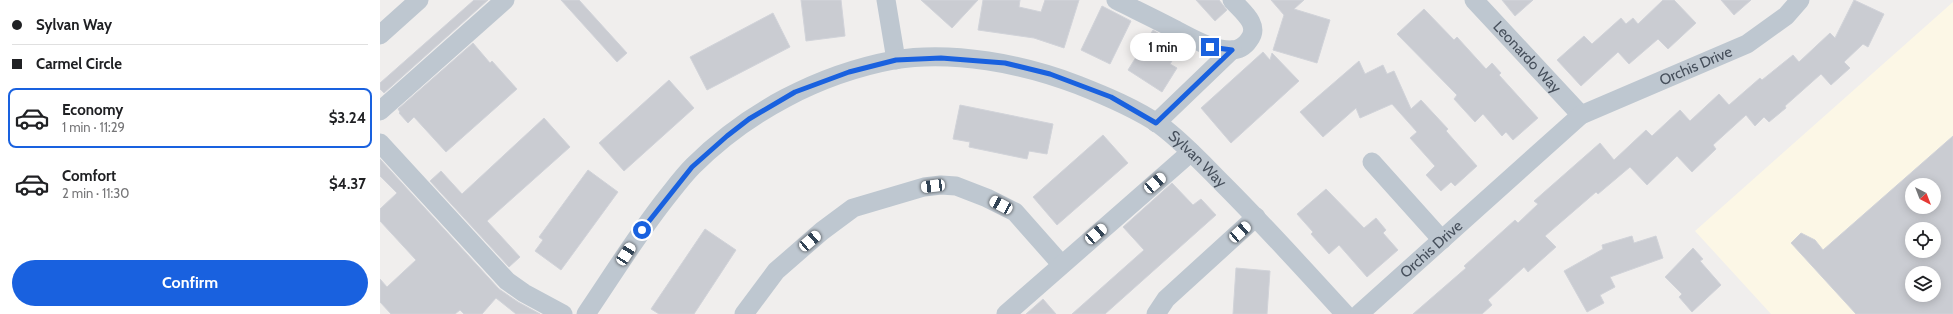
<!DOCTYPE html>
<meta charset="utf-8">
<style>
body{margin:0;font-family:Cabin,sans-serif;background:#f6f6f6;color:#202124;height:100vh;display:flex;flex-direction:column;font-size:15px;white-space:nowrap}
*{box-sizing:border-box;margin:0}
p{font-size:13px;color:#757577}
.icon{flex:none;width:22px;height:22px;fill:none;stroke:currentColor;stroke-width:2;stroke-linecap:round;stroke-linejoin:round}
.map{position:relative;flex:1;overflow:hidden}
.details{display:flex;flex-direction:column;background:#fff;width:380px}
.details>*{flex:none}
.banner{display:grid;align-content:center;height:88px;padding:0 12px;background:#fff}
.needle{width:26px;rotate:138deg}
.buttons{position:absolute;left:1525px;top:178px;display:grid;gap:8px}
.buttons a{display:grid;place-items:center;width:36px;height:36px;border-radius:50%;background:#fff;box-shadow:0 2px 10px #0003;font-size:20px}
.end{position:absolute;width:18px;height:18px;margin:-9px;border:5px solid #1961df;background:#fff;box-shadow:0 0 0 2px #fff}
.from{border-radius:50%}
.bubble{position:absolute;height:28px;border-radius:14px;background:#fff;box-shadow:0 2px 10px #0003;font-size:13px;font-weight:800;line-height:28px;text-align:center}
.car{position:absolute;width:12px;height:24px;margin:-12px -6px;border-radius:5px;box-shadow:0 0 3px 1px #0007;background:linear-gradient(#fff 24%,#345 0 40%,#fff 0 76%,#345 0 86%,#fff 0)}
.banner b{display:flex;align-items:center;gap:14px;height:38px;font-size:15px}
.banner b+b{border-top:1px solid #e0e0e0}
.banner i{width:10px;height:10px;background:#202124}
ul{padding:0;list-style:none}
li{display:flex;align-items:center;gap:12px;height:60px;margin:0 8px 6px;padding:0 4px;border:2px solid transparent;border-radius:8px}
li div{flex:1}
li b{display:block;font-size:15px}
li em{font-style:normal;font-weight:800}
li.active{border-color:#1961df}
li>.icon{width:36px;height:36px;stroke-width:1.5}
.action{display:flex;gap:8px;margin-top:auto;padding:8px 12px}
.action a{flex:1;height:46px;border-radius:24px;background:#1961df;color:#fff;font-size:16px;font-weight:800;line-height:46px;text-align:center}
main{display:flex;flex:1;min-height:0}
.map>svg:first-child{display:block}
.commercial{fill:#fcf7e6;fill-rule:evenodd}
.building{fill:#caccd2;stroke:#d1d3d9;fill-rule:evenodd}
.lines{fill:none;stroke-linecap:round;stroke-linejoin:round}
.minor{stroke:#bec7d0;stroke-width:19}
.route{stroke:#1961df;stroke-width:5}
.labels{text-anchor:middle;stroke-width:3;stroke-linejoin:round;paint-order:stroke}
.street-label{font-size:15px;fill:#464f5b;stroke:#fff}
</style>
<main>
<section class="details">
<div class="banner">
<b><i class="from"></i>Sylvan Way</b>
<b><i></i>Carmel Circle</b>
</div>
<ul>
<li class="active"><svg class="icon" aria-label="car" viewBox="0 0 24 24"><path d="M5 17H2v-5l4-1 3-4h7l3 4 3 1v5h-3M9 17h6M6 11h13"/><circle cx="7" cy="17" r="2"/><circle cx="17" cy="17" r="2"/></svg><div><b>Economy</b><p>1 min · 11:29</p></div><em>$3.24</em></li>
<li><svg class="icon" aria-label="car" viewBox="0 0 24 24"><path d="M5 17H2v-5l4-1 3-4h7l3 4 3 1v5h-3M9 17h6M6 11h13"/><circle cx="7" cy="17" r="2"/><circle cx="17" cy="17" r="2"/></svg><div><b>Comfort</b><p>2 min · 11:30</p></div><em>$4.37</em></li>
</ul>
<div class="action"><a>Confirm</a></div>
</section>
<div class="map">
<svg width="1573" height="314" viewBox="0 0 1573 314">
<rect width="100%" height="100%" fill="#f0eeed"/>
<path class="commercial" d="M 1573,2 L 1573,314 L 1391,314 L 1315,231 ZM 1532,185 L 1554,185 L 1554,207 L 1532,207 ZM 1532,229 L 1554,229 L 1554,251 L 1532,251 ZM 1532,273 L 1554,273 L 1554,295 L 1532,295 Z"/>
<path class="building" d="M 94,0 L 108,0 L 4,93 L 0,89 L 0,83 Z
M 181,0 L 199,0 L 247,53 L 237,62 Z
M 421,0 L 461,0 L 465,36 L 426,41 Z
M 541,0 L 598,0 L 572,28 Z
M 603,0 L 640,0 L 639,7 L 661,12 L 665,0 L 699,0 L 684,48 L 654,38 L 598,30 Z
M 816,0 L 839,0 L 847,10 L 835,21 Z
M 891,0 L 924,0 L 914,9 L 950,20 L 937,63 L 893,50 L 904,15 Z
M 1122,0 L 1153,0 L 1135,16 Z
M 1283,0 L 1294,0 L 1316,23 L 1288,49 L 1278,39 L 1249,64 L 1238,52 L 1201,86 L 1177,60 L 1204,36 L 1212,44 L 1241,18 L 1246,24 L 1253,18 L 1258,24 Z
M 1341,0 L 1371,0 L 1354,15 Z
M 1474,0 L 1504,14 L 1488,47 L 1483,44 L 1464,62 L 1470,68 L 1451,85 L 1441,74 L 1405,106 L 1406,108 L 1389,122 L 1384,117 L 1375,126 L 1366,115 L 1333,145 L 1336,149 L 1312,172 L 1297,156 L 1267,185 L 1250,167 L 1218,194 L 1216,192 L 1165,236 L 1176,247 L 1148,272 L 1144,267 L 1108,300 L 1112,305 L 1102,314 L 1033,314 L 1086,268 L 1084,266 L 1135,220 L 1138,223 L 1158,204 L 1154,201 L 1220,143 L 1234,160 L 1266,130 L 1272,136 L 1300,110 L 1310,121 L 1339,94 L 1349,105 L 1380,78 L 1382,80 L 1413,55 L 1419,62 L 1450,33 L 1455,38 Z
M 722,6 L 751,21 L 730,64 L 701,50 Z
M 1044,9 L 1074,40 L 1077,37 L 1106,69 L 1112,63 L 1121,73 L 1119,75 L 1158,118 L 1133,140 L 1126,132 L 1122,136 L 1103,114 L 1095,122 L 1074,99 L 1077,95 L 1017,34 Z
M 393,13 L 410,47 L 327,90 L 310,57 Z
M 773,30 L 801,47 L 790,64 L 797,68 L 782,92 L 748,70 Z
M 93,43 L 110,63 L 112,61 L 137,89 L 66,152 L 34,117 L 28,123 L 19,113 L 20,112 L 18,109 Z
M 883,52 L 890,60 L 892,53 L 919,81 L 851,143 L 821,108 Z
M 979,61 L 985,74 L 1003,65 L 1007,74 L 1014,71 L 1031,109 L 1041,100 L 1068,129 L 1066,131 L 1097,166 L 1075,186 L 1071,182 L 1061,191 L 1046,175 L 1055,166 L 1030,138 L 1037,132 L 1012,104 L 980,118 L 976,108 L 943,137 L 920,112 Z
M 289,80 L 314,108 L 244,171 L 219,143 Z
M 580,105 L 673,124 L 667,154 L 649,151 L 647,159 L 589,147 L 590,142 L 573,139 Z
M 164,118 L 190,147 L 107,221 L 140,257 L 129,267 L 50,181 L 61,171 L 82,194 Z
M 723,135 L 748,163 L 677,225 L 653,197 Z
M 1573,136 L 1573,314 L 1476,314 L 1411,243 L 1421,233 L 1435,240 L 1443,250 ZM 1532,185 L 1554,185 L 1554,207 L 1532,207 ZM 1532,229 L 1554,229 L 1554,251 L 1532,251 ZM 1532,273 L 1554,273 L 1554,295 L 1532,295 Z
M 0,159 L 119,289 L 138,302 L 160,314 L 136,314 L 116,298 L 102,314 L 84,314 L 80,310 L 75,314 L 11,314 L 0,302 L 0,279 L 7,287 L 36,260 L 0,221 L 0,209 L 17,193 L 0,176 Z
M 208,170 L 238,192 L 181,270 L 155,251 L 163,240 L 159,237 Z
M 792,183 L 813,205 L 821,199 L 836,215 L 725,314 L 692,314 L 764,250 L 743,227 Z
M 946,189 L 984,228 L 996,218 L 1006,230 L 1003,233 L 1018,250 L 987,277 L 959,245 L 949,254 L 931,234 L 933,232 L 917,214 Z
M 325,229 L 356,250 L 314,314 L 279,314 L 271,309 Z
M 1252,236 L 1254,243 L 1276,236 L 1283,258 L 1230,277 L 1235,287 L 1220,295 L 1224,303 L 1207,312 L 1184,271 L 1223,249 L 1222,245 Z
M 1313,248 L 1323,259 L 1320,261 L 1341,285 L 1312,312 L 1299,297 L 1302,294 L 1285,277 Z
M 856,268 L 890,271 L 887,314 L 853,314 Z
M 663,299 L 676,314 L 646,314 Z"/>
<g class="lines">
<g class="minor">
<path d="M 506,0 L 516,60"/>
<path d="M 736,0 C 756,10 775,19 794,29 C 812,38 831,50 851,50 C 859,50 865,46 869,40 C 881,25 862,11 852,0"/>
<path id="s1" d="M 1094,0 L 1201,115"/>
<path d="M 0,35 L 39,0"/>
<path d="M 0,111 L 125,0"/>
<path d="M 776,123 L 852,50"/>
<path d="M 0,143 L 127,281 L 144,293 L 183,314"/>
<path d="M 992,162 L 1062,240"/>
<path id="s2" d="M 206,314 C 234,273 260,230 291,192 C 298,183 305,174 313,166 C 367,112 439,74 514,60 C 572,50 644,64 698,85 C 726,96 755,108 780,125 C 803,142 823,164 843,184 C 885,226 925,270 965,314"/>
<path d="M 364,314 L 396,271 L 442,231 L 473,208 L 544,187 L 561,185 L 576,186 L 607,198 L 635,212 L 681,264"/>
<path d="M 626,314 L 811,152"/>
<path d="M 776,314 L 786,299 L 876,217"/>
<path id="s3" d="M 979,314 L 1201,115 L 1367,44 L 1406,16 L 1420,0"/>
</g>
</g>
<g class="lines">
<path class="route" d="M 262,230 L 312,167 L 347,136 L 369,119 L 415,92 L 469,72 L 516,60 L 561,58 L 625,63 L 670,74 L 731,97 L 776,123 L 852,50 L 830,47"/>
</g>
<g class="labels">
<g class="street-label">
<text dy="5" stroke="none"><textPath href="#s1" startOffset="78">Leonardo Way</textPath></text>
<text dy="5" stroke="none"><textPath href="#s3" startOffset="423">Orchis Drive</textPath></text>
<text dy="5" stroke="none"><textPath href="#s2" startOffset="743">Sylvan Way</textPath></text>
<text dy="5" stroke="none"><textPath href="#s3" startOffset="97">Orchis Drive</textPath></text>
</g>
</g>
</svg>
<div class="buttons">
<a><svg class="needle" viewBox="-14 -14 28 28"><path d="M0-13l5 13h-10z" fill="#e53935"/><path d="M0 13l5-13h-10z" fill="#757577"/></svg></a>
<a><svg class="icon" aria-label="locate" viewBox="0 0 24 24"><circle cx="12" cy="12" r="6"/><path d="M12 2v4M12 18v4M2 12h4M18 12h4"/></svg></a>
<a><svg class="icon" aria-label="layers" viewBox="0 0 24 24"><path d="M12 4l9 5-9 5-9-5zM3 14l9 5 9-5"/></svg></a>
</div>
<i class="end from" style="left:262px;top:230px"></i>
<i class="end" style="left:830px;top:47px"></i>
<div class="bubble" style="left:750px;top:33px;width:66px">1 min</div>
<i class="car" style="left:775px;top:183px;rotate:49deg"></i>
<i class="car" style="left:553px;top:186px;rotate:263deg"></i>
<i class="car" style="left:621px;top:205px;rotate:298deg"></i>
<i class="car" style="left:860px;top:232px;rotate:48deg"></i>
<i class="car" style="left:716px;top:234px;rotate:49deg"></i>
<i class="car" style="left:430px;top:241px;rotate:49deg"></i>
<i class="car" style="left:246px;top:254px;rotate:33deg"></i>
</div>
</main>
